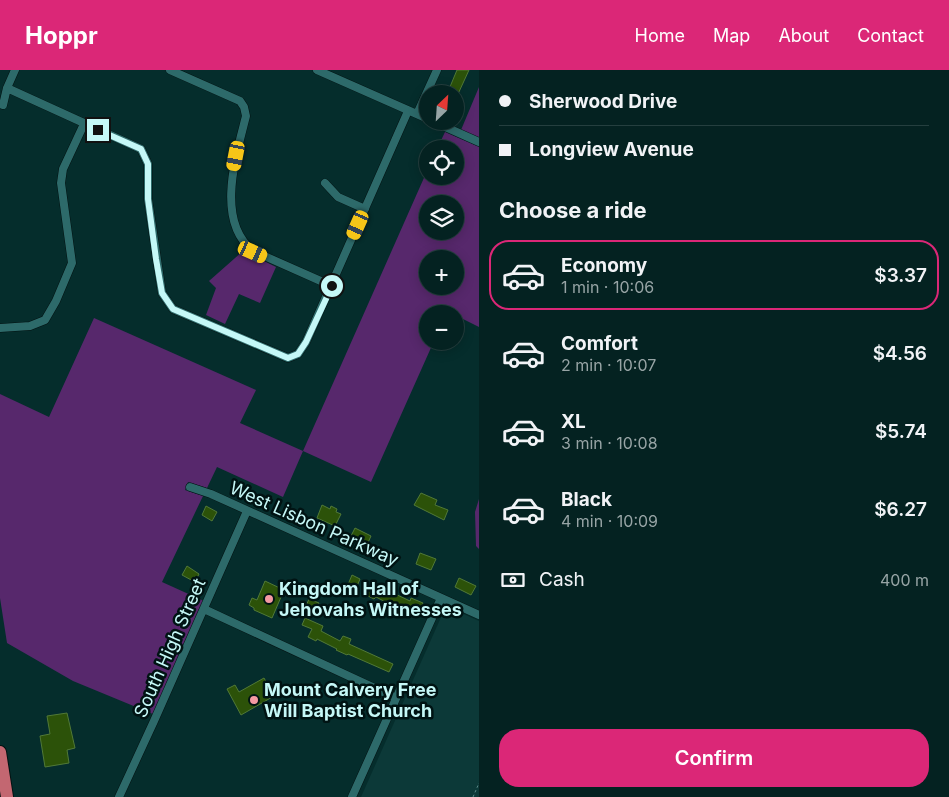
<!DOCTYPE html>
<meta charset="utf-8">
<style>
body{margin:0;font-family:Inter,sans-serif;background:#122f2e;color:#f1f3f6;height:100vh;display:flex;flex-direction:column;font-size:19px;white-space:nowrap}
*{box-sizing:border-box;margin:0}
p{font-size:16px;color:#97a4a5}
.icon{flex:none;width:28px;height:28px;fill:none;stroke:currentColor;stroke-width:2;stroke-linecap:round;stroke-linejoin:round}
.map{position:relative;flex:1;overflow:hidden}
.drawer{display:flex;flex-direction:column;background:#042221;width:470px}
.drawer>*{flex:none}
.top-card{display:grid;align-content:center;height:110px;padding:0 20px;background:#042221}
.needle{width:32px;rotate:25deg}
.buttons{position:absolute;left:419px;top:15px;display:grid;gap:10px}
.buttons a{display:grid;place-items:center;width:45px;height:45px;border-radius:50%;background:#042221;box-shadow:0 2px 12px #0003,0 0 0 1px #253f3f;font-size:25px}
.end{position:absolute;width:22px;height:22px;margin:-11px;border:6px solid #c5f8f7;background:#111;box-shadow:0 0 0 2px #111}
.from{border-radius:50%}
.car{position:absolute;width:15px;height:30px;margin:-15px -8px;border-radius:6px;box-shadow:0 0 4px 1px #0007;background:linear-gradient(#f5c518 24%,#345 0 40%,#f5c518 0 76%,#345 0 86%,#f5c518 0)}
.top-card b{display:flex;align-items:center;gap:18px;height:48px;font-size:19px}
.top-card b+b{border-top:1px solid #253f3f}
.top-card i{width:12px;height:12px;background:#f1f3f6}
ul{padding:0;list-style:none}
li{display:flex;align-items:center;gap:15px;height:70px;margin:0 10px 8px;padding:0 10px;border:2px solid transparent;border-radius:20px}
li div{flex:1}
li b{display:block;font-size:19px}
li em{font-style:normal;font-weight:600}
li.selected{border-color:#db2777}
li>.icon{width:45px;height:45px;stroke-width:1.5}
h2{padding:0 20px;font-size:22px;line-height:60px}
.pay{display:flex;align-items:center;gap:12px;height:55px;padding:0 20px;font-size:19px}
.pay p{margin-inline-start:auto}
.button{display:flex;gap:10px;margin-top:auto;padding:10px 20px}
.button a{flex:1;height:58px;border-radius:20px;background:#db2777;color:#fff;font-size:20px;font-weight:600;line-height:58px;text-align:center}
header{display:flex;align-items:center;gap:30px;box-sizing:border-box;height:70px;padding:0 25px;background:#db2777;color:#fff}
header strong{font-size:24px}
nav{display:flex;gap:28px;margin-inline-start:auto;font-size:18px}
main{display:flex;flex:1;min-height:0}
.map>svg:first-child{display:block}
.built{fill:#0c3938}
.green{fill:#57286c;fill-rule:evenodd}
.building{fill:#2c5209;stroke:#517937}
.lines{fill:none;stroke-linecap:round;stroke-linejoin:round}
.minor-casing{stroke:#041212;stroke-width:9}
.highway-casing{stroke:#041212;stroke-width:14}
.path{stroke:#5c8988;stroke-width:1;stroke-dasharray:2.5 2.5;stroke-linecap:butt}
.minor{stroke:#2d6a6a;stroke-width:8}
.highway{stroke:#c36771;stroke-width:12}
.route{stroke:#c5f8f7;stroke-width:6}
.poi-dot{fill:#f49aa2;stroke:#001313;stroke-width:2}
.labels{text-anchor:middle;stroke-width:5;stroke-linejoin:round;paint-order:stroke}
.street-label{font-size:18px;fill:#c5f8f7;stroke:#001313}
.poi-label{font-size:18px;font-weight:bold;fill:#c5f8f7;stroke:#001313;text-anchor:start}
</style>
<header>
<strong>Hoppr</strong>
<nav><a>Home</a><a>Map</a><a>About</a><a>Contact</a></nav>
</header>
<main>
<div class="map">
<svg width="479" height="727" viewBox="0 0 479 727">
<rect width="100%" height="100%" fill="#052d2c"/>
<path class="built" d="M 446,536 L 479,551 L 479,727 L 361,727 Z"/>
<path class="green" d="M 479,17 L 479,68 L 461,60 Z
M 445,62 L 479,77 L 479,257 L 455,245 L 455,244 L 448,242 L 447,244 L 428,244 L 428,271 L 434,271 L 371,412 L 303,381 L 283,427 L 217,397 L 207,418 L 188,412 L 185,420 L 203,426 L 162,512 L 204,531 L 153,644 L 73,611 L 7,573 L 0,528 L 0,324 L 49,347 L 94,248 L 256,320 L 240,353 L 303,381 L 427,101 L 428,106 L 455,106 L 455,79 L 437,79 ZM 428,134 L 455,134 L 455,161 L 428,161 ZM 428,189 L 455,189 L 455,216 L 428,216 Z
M 243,181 L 276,197 L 260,233 L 239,224 L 225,254 L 206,245 L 216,218 L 209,211 Z
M 479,429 L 479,479 L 476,476 L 475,442 Z"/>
<path class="building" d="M 457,0 L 469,0 L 458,24 L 447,24 Z
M 421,423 L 437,430 L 435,435 L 448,440 L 444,450 L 414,435 Z
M 322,435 L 330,439 L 331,436 L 337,439 L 336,442 L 341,444 L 335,456 L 317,448 Z
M 206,436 L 217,442 L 212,451 L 202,445 Z
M 355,458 L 371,466 L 366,477 L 359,474 L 361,471 L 351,466 Z
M 420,483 L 436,489 L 431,500 L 416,494 Z
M 187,496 L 199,504 L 195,512 L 182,505 Z
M 352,505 L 360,509 L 355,521 L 347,517 Z
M 459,508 L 476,516 L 471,525 L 455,517 Z
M 265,511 L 284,520 L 272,548 L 254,540 L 254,538 L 249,535 L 252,528 L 257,530 Z
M 372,513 L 410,531 L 411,528 L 423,533 L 419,543 L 403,536 L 401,540 L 376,527 L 374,529 L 366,525 Z
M 309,529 L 319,533 L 316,540 L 306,536 Z
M 305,548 L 323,556 L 321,561 L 340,571 L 343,566 L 351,569 L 349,574 L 393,594 L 389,602 L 348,584 L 347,585 L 336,580 L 337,579 L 317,569 L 316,571 L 308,567 L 312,559 L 302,555 Z
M 264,608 L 274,626 L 241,645 L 227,619 L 235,615 L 239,622 Z
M 67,643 L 75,678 L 67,680 L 69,693 L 45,697 L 40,666 L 50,664 L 47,646 Z"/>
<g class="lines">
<defs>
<path id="minor" d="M 170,0 L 240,31 L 244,37 L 246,46 C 236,86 215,151 253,181 L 332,216
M 317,0 L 428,49
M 7,18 L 141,79 L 148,94 L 148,129 L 162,223 L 173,239 L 288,288 L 298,284 L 306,272 L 408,41
M 3,35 L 7,18 L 15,0
M 417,44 L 437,0
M 432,51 L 479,72
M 325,113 L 338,127 L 365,139
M 0,258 L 30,256 L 45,250 L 56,231 L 72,193 L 61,113 L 63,99 L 84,54
M 190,417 L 211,424 L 479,545
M 204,539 L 396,628
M 119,727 L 154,651 L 247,441
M 352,727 L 441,528"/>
<path id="highway" d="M 0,682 L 7,727"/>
</defs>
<use href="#minor" class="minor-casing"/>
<use href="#highway" class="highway-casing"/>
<path class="path" d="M 473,727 L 479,713"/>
<use href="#minor" class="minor"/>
<use href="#highway" class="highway"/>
</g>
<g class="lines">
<path class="route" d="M 98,60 L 141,79 L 148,94 L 148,129 L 156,189 L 162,223 L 173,239 L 288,288 L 298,284 L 306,272 L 332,216"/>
</g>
<g class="poi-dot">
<circle cx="269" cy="529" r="5"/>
<circle cx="254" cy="630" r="5"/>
</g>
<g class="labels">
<g class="street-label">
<text transform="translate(314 454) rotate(24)" y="6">West Lisbon Parkway</text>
<text transform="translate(170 578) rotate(-66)" y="6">South High Street</text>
</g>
<g class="poi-label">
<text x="279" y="525">Kingdom Hall of<tspan x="279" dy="21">Jehovahs Witnesses</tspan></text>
<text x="264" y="626">Mount Calvery Free<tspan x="264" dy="21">Will Baptist Church</tspan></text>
</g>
</g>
</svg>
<div class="buttons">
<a><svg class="needle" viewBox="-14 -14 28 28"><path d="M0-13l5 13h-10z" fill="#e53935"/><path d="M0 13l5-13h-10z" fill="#97a4a5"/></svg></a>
<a><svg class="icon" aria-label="locate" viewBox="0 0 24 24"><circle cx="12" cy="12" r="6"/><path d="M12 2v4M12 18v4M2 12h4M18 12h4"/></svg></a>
<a><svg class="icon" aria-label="layers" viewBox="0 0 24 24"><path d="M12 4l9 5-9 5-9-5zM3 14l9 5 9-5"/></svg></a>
<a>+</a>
<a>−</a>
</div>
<i class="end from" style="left:332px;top:216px"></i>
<i class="end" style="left:98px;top:60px"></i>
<i class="car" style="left:236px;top:86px;rotate:191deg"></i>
<i class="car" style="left:358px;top:155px;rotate:204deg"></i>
<i class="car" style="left:253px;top:182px;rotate:114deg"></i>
</div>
<section class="drawer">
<div class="top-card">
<b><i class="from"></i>Sherwood Drive</b>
<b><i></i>Longview Avenue</b>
</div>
<h2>Choose a ride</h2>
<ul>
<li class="selected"><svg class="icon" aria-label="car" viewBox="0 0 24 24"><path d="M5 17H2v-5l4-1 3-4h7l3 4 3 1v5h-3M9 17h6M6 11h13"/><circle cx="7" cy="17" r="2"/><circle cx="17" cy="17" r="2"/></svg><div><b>Economy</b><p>1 min · 10:06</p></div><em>$3.37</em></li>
<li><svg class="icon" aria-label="car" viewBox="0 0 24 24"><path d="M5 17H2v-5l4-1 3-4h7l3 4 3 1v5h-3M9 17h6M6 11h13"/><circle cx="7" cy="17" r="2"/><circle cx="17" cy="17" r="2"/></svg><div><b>Comfort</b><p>2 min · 10:07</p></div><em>$4.56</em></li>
<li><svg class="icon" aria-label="car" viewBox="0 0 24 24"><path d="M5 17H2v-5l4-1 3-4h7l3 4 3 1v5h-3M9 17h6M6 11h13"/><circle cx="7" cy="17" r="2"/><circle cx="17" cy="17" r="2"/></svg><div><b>XL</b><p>3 min · 10:08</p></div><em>$5.74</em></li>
<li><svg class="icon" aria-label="car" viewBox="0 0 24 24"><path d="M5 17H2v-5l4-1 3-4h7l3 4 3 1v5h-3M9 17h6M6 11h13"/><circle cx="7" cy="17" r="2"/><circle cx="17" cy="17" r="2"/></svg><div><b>Black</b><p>4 min · 10:09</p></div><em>$6.27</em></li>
</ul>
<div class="pay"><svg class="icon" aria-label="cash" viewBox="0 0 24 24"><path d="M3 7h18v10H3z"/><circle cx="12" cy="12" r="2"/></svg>Cash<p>400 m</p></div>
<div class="button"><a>Confirm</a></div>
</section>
</main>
